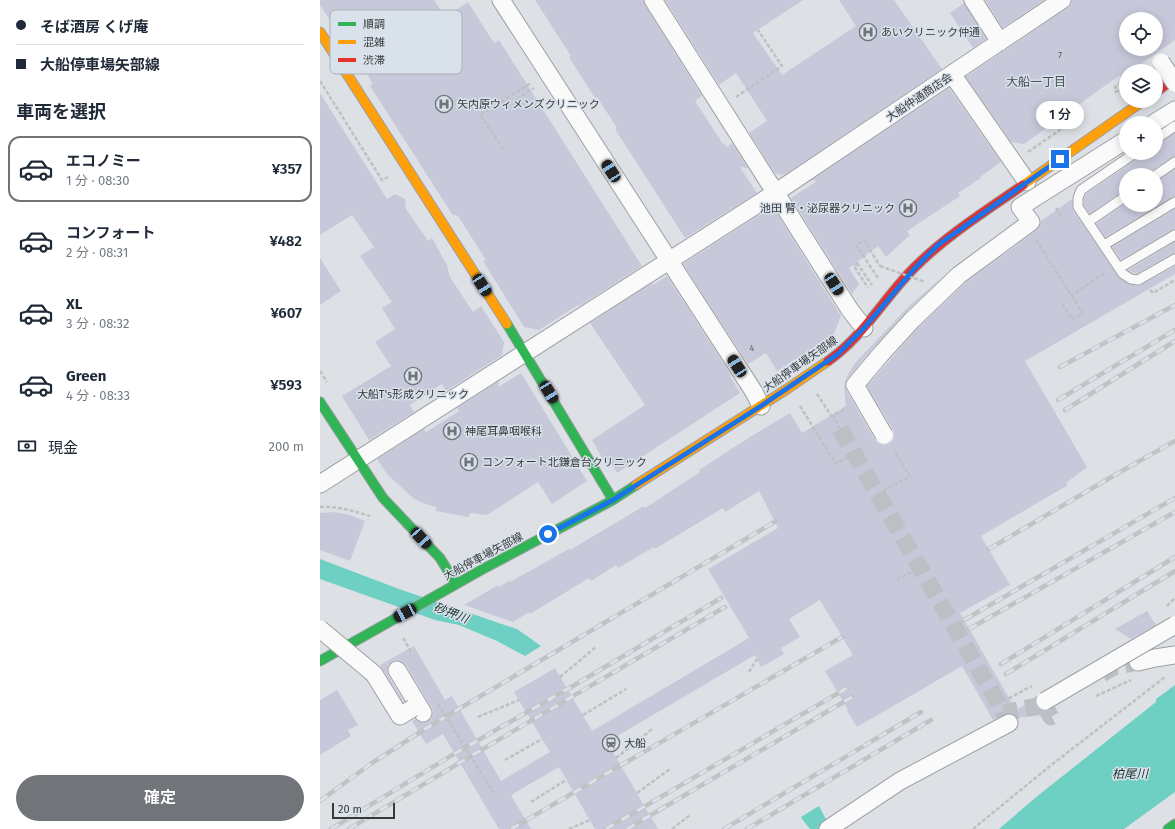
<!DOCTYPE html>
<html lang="ja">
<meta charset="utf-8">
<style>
body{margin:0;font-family:"Fira Sans","Noto Sans JP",sans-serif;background:#f2f2f3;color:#1f2937;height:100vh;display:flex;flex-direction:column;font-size:15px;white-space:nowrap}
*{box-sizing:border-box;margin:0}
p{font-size:13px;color:#747a83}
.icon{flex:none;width:22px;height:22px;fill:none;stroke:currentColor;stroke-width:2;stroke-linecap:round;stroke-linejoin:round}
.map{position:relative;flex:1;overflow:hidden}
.side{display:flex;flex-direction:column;background:#fff;width:320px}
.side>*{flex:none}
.hud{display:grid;align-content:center;height:88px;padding:0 16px;background:#fff}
.tools{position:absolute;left:799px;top:12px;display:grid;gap:8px}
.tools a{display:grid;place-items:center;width:44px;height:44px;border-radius:50%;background:#fff;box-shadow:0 2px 10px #0003;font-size:20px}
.scale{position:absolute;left:12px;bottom:10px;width:63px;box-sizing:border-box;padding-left:4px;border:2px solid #373a3d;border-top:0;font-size:11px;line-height:14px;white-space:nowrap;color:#373a3d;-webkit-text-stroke:3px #d9e1ea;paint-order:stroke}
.end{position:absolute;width:18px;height:18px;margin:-9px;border:5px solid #1a73e8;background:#fff;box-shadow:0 0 0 2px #fff}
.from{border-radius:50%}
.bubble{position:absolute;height:28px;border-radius:14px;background:#fff;box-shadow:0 2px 10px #0003;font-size:13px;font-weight:600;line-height:28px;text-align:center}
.car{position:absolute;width:12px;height:24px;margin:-12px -6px;border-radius:5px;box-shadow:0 0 3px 1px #0007;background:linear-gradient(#222 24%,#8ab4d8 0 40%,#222 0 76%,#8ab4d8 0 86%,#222 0)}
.hud b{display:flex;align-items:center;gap:14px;height:38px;font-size:15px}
.hud b+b{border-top:1px solid #e0e1e3}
.hud i{width:10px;height:10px;background:#1f2937}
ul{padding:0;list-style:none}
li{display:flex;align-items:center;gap:12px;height:66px;margin:0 8px 6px;padding:0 8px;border:2px solid transparent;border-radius:12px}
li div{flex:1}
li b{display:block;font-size:15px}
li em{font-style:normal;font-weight:600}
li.current{border-color:#717478}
li>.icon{width:36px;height:36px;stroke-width:1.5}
h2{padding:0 16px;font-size:18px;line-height:48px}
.pay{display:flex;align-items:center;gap:10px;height:44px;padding:0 16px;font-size:15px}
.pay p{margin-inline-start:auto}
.action{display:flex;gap:8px;margin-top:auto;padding:8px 16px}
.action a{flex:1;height:46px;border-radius:24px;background:#717478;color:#fff;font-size:16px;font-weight:600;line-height:46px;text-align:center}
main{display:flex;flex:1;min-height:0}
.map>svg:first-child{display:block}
.water{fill:#6ed0c2}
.building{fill:#c7c9db;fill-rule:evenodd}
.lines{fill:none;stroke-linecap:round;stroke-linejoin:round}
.street-tunnel{stroke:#bcc0c4;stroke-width:17;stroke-dasharray:17 8;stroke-linecap:butt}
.lane-casing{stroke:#9da0a3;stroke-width:11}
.street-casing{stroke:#9da0a3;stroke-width:19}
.fast-casing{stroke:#9da0a3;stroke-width:11}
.slow-casing{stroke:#9da0a3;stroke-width:11}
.jam-casing{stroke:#9da0a3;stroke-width:11}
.path{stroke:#bfc0c2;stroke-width:2.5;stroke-dasharray:4 2;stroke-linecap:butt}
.lane{stroke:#fafafb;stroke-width:9}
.street{stroke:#fafafb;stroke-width:17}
.fast{stroke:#30b455;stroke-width:9}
.slow{stroke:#ff9f0a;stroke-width:9}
.jam{stroke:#e5322d;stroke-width:9}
.rail-casing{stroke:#c1c2c3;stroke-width:4.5}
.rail{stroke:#d9e1ea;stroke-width:3;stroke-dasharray:9;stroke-linecap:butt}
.street-bridge-casing{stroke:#9da0a3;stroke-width:19;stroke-linecap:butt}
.path-bridge{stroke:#bfc0c2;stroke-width:2.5;stroke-dasharray:4 2;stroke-linecap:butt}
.street-bridge{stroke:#fafafb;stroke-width:17}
.route{stroke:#1a73e8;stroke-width:5}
.labels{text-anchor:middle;stroke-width:3;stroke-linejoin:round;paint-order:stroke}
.number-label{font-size:9px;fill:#5b5e64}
.poi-label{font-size:11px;fill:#373a3d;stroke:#d9e1ea;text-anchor:start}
.street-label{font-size:11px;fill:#373a3d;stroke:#d9e1ea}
.neighbourhood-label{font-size:12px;fill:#464d54;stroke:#d9e1ea}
.water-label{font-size:12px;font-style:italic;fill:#1a312d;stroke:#d9e1ea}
.key{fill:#d9e1ea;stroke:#a8afb6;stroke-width:1}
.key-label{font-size:11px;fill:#373a3d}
</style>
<main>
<section class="side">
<div class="hud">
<b><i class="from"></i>そば酒房 くげ庵</b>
<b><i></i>大船停車場矢部線</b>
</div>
<h2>車両を選択</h2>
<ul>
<li class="current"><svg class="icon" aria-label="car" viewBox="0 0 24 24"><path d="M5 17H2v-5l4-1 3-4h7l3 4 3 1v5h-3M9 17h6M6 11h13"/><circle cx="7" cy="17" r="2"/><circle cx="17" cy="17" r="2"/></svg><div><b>エコノミー</b><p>1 分 · 08:30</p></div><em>¥357</em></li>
<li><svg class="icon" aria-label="car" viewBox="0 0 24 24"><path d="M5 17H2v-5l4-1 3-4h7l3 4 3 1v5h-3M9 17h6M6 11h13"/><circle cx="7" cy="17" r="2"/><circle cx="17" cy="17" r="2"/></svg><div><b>コンフォート</b><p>2 分 · 08:31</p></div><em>¥482</em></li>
<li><svg class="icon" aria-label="car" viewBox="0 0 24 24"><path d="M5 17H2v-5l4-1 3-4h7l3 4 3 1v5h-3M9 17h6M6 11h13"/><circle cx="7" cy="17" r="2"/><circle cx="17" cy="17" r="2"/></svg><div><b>XL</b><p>3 分 · 08:32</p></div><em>¥607</em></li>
<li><svg class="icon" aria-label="car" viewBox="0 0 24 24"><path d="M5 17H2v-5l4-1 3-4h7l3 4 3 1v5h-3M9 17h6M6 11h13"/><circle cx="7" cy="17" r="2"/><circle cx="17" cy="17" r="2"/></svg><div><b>Green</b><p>4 分 · 08:33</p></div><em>¥593</em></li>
</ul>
<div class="pay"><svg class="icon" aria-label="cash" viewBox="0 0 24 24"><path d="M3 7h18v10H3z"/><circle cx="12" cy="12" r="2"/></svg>現金<p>200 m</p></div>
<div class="action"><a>確定</a></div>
</section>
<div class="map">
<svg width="855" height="829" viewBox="0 0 855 829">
<rect width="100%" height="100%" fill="#dde1e6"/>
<path class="water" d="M 0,559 L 79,589 L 197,629 L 221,646 L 205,656 L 177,641 L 139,625 L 115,620 L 0,579 Z
M 855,685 L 855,792 L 804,829 L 679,829 L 715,798 L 836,702 L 836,699 Z
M 499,806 L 511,829 L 490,829 L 482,819 L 481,817 Z"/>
<path class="building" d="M 0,0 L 114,0 L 125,17 L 148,2 L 174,43 L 179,40 L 322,266 L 259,306 L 258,305 L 219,330 L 204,327 L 163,261 L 166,260 L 138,216 L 132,214 L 50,86 L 53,84 L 13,20 L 11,22 L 0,5 Z
M 215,0 L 323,0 L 325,5 L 382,96 L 375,101 L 403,144 L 404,143 L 407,147 L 412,143 L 428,168 L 420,167 L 437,193 L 365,238 L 295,129 L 297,128 L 277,97 L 275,98 L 266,84 L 249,57 L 251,56 Z
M 345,0 L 483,0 L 433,33 L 462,75 L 536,26 L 519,0 L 574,0 L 622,69 L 464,175 L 455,173 L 429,133 L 447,121 L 416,73 L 399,85 Z
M 665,0 L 724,0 L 683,28 Z
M 752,0 L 855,0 L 855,40 L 811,71 L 806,71 L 806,74 L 800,78 L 800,75 L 704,144 L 691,142 L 646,77 L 748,8 L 751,5 ZM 806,19 L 836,19 L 836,49 L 806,49 Z
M 644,3 L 666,39 L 653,48 L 630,13 Z
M 629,88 L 681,162 L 660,177 L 661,178 L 638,193 L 640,196 L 587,231 L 590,235 L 566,257 L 558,246 L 529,268 L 539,284 L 532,294 L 471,198 L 497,181 L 492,180 Z
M 0,93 L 67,199 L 75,194 L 85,199 L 86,209 L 108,241 L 112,238 L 127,265 L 130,277 L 153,312 L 161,306 L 184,342 L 182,355 L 126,391 L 122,384 L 90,405 L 94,412 L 49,440 L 22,396 L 71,366 L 55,342 L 75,329 L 62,308 L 72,302 L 40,256 L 54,247 L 32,215 L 0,235 Z
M 855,133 L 855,156 L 833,170 L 830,175 L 806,175 L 806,190 L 803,191 L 770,214 L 764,205 L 764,199 L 766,194 L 818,158 L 821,153 L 836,153 L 836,145 Z
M 855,169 L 855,196 L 785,237 L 776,224 L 806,203 L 806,205 L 836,205 L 836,181 Z
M 752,199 L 753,210 L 800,279 L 808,284 L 818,286 L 855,266 L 855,274 L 705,361 L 767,467 L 746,483 L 748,485 L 661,536 L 690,585 L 640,613 L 696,710 L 715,699 L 716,706 L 720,709 L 725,711 L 730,710 L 732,714 L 698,718 L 694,714 L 689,713 L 673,720 L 642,666 L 537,727 L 527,711 L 528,710 L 505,671 L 533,655 L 500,600 L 469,619 L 480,637 L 461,648 L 464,654 L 441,667 L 435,655 L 287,742 L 338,829 L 275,829 L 239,767 L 191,795 L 211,829 L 179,829 L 123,734 L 106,744 L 92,721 L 95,719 L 99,722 L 103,723 L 108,722 L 112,718 L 113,712 L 112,708 L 86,665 L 81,661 L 76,660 L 72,661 L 68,665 L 67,670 L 68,675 L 84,702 L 83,702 L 60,665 L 94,646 L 125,700 L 132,696 L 181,781 L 230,752 L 194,692 L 235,668 L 272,731 L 429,638 L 388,569 L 458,528 L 439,491 L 405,512 L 403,508 L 335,549 L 334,547 L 298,568 L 296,565 L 271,581 L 269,578 L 210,614 L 209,612 L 193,622 L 144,605 L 178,585 L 179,587 L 189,581 L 190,582 L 249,549 L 250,550 L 324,506 L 325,508 L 380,472 L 379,470 L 430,437 L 470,413 L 482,433 L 526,406 L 524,387 L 525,382 L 527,376 L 535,363 L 590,305 L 627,273 L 585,313 L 553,348 L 527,379 L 525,384 L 526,390 L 555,440 L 559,443 L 564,445 L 569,443 L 573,440 L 574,435 L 573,430 L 547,386 L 599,327 L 645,283 L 717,230 L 720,226 L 721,221 Z
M 454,209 L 521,316 L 510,344 L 508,346 L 505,340 L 457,371 L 446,353 L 428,364 L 363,264 L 447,210 L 449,212 Z
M 855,209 L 855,229 L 801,260 L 792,247 Z
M 855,242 L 855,253 L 817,274 L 808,270 Z
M 0,258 L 21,291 L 0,305 Z
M 347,276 L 411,375 L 410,376 L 420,393 L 297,473 L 292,465 L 288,468 L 272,440 L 325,405 L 270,323 L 332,283 L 333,285 Z
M 201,373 L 267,481 L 232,504 L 218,482 L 167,515 L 150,513 L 148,517 L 116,511 L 116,507 L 103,503 L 93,498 L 67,474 L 57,459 L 104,429 L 106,432 L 139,411 L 137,408 L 179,381 L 178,387 Z
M 13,512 L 30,515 L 45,521 L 30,561 L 0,550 L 0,513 Z
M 827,611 L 836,625 L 811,639 L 795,629 Z
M 17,690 L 38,725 L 28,730 L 31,736 L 0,755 L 0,700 Z"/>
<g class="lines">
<path class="street-tunnel" d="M 520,429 L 684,713 L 717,706 L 725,701
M 782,674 L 794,667 L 818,662
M 723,703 L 731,717 L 733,716"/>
<defs>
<path id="lane" d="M 836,139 L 855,126
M 815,153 L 761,190 L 758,198 L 758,207 L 803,274 L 811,279 L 818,280 L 855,259
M 836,175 L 855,162
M 768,222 L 806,196
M 784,245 L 855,202
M 799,268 L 855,235"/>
<path id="street" d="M 181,0 L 434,392 L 441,406
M 333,0 L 530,310 L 544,328
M 653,0 L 680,42
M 632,74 L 707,182
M 834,123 L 855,110
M 0,484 L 455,193 L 742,0
M 818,662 L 835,658 L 855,655
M 77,670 L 103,713
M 508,829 L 580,781 L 689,723"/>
<path id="fast" d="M 187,324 L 293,500
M 0,402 L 63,498 L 120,558 L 136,584
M 0,661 L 163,569 L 293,500 L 316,485
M 848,829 L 855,824"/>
<path id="slow" d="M 0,32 L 187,324
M 703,185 L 823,101
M 316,485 L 467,389 L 508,361"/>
<path id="jam" d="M 836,92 L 855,78
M 508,361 C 543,337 564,298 594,268 C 627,235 666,211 703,185"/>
</defs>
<use href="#lane" class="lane-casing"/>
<use href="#street" class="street-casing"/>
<use href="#fast" class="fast-casing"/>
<use href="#slow" class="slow-casing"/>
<use href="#jam" class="jam-casing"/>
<path class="path" d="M 52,73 L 60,68
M 0,81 L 62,180 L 68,177
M 795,92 L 798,91 L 795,87 L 806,79
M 416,97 L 462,66 L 438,30
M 197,99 L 214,88
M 183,149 L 160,115 L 211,83
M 708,152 L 753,121
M 736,208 L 743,219
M 716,240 L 763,314 L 752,319 L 741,302
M 537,263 L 552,285
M 538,263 L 534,266 L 548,288
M 558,278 L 536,245 L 544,240 L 560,266
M 830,290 L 833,293 L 855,280
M 751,296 L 784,273
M 0,371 L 7,382
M 497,394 L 512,417
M 480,406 L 516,464 L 534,454
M 520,429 L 513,415 L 527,408
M 558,494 L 590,476 L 574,450
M 0,507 C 18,506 33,511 50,516
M 577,580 L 600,567
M 847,606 L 855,598
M 83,638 L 90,650 L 90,655
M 429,672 L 437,659
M 240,677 L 276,647
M 776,696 L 811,680
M 678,704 L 712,686
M 263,715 L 306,689
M 158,717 L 199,700
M 296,758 L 332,729
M 185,760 L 222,739
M 317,793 L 350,769
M 211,802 L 246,780
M 249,829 L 270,820
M 352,829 L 370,815
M 653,829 L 730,766 L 845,677"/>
<use href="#lane" class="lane"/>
<use href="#street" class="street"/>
<use href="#fast" class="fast"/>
<use href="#slow" class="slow"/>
<use href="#jam" class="jam"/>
<defs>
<path id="rail" d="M 740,367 L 855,305
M 738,400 L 855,330
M 745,410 L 855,341
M 669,549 L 793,476 L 855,441
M 644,620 L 855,498
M 649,629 L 855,512
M 681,664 L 855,557
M 686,674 L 855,571
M 0,801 L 49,765 L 105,729 L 456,521
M 11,829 L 134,754 L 258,683 L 401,598
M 29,829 L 156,753 L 405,607
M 191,829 L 522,637
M 286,829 L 527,688
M 307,829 L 532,697
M 404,829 L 601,712
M 427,829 L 611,720"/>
</defs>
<use href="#rail" class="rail-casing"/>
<use href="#rail" class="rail"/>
<defs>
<path id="street-bridge" d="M 841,62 L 855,83
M 564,435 L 535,385 L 561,354 L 592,320 L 639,275 L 711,222 L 700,207 L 806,140
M 0,629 L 54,674 L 80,716 L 93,708
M 725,701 L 855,625"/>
</defs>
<use href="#street-bridge" class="street-bridge-casing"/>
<path class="path-bridge" d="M 560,266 L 605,282
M 118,704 L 173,792"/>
<use href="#street-bridge" class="street-bridge"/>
</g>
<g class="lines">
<path class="route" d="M 228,534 L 293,500 L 441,406 L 518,354 L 544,328 L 594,269 L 618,245 L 740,159"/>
</g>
<defs>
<symbol id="hospital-ring" viewBox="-11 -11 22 22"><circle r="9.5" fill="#d9e1ea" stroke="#717478" stroke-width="1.5"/><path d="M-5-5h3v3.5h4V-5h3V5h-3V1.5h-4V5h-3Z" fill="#717478"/></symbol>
<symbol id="station-ring" viewBox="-11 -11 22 22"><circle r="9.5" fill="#d9e1ea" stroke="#717478" stroke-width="1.5"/><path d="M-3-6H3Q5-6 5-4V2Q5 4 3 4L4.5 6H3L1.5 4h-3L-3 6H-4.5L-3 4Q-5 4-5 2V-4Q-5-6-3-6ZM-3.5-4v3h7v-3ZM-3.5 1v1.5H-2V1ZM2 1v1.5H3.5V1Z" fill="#717478"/></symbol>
</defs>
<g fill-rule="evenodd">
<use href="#hospital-ring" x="538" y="22" width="20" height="20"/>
<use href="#hospital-ring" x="114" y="94" width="20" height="20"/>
<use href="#hospital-ring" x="578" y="198" width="20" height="20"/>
<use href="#hospital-ring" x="83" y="366" width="20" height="20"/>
<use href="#hospital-ring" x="122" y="421" width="20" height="20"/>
<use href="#hospital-ring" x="139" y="452" width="20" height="20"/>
<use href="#station-ring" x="281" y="733" width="20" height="20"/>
</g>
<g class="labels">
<g class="number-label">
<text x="740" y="58">7</text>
<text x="432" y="351">4</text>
</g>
<g class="poi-label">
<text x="561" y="36">あいクリニック仲通</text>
<text x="137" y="108">矢内原ウィメンズクリニック</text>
<text x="575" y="212" text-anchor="end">池田 腎・泌尿器クリニック</text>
<text x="93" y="398" text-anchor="middle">大船T's形成クリニック</text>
<text x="145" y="435">神尾耳鼻咽喉科</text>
<text x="162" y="466">コンフォート北鎌倉台クリニック</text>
<text x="304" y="747">大船</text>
</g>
<g class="street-label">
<text transform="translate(599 97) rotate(-34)" y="4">大船仲通商店会</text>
<text transform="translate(480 364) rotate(-35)" y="4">大船停車場矢部線</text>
<text transform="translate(163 556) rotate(-28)" y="4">大船停車場矢部線</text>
</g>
<g class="neighbourhood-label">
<text x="716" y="86">大船一丁目</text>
</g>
<g class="water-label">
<text transform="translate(131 613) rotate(21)" y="4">砂押川</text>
<text x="810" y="778">柏尾川</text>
</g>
</g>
<rect x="10" y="10" width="132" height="64" rx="6" class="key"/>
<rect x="18" y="22" width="18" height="4" fill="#30b455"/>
<rect x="18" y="40" width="18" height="4" fill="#ff9f0a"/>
<rect x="18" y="58" width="18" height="4" fill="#e5322d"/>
<g class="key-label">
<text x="43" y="28">順調</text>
<text x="43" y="46">混雑</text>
<text x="43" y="64">渋滞</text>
</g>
</svg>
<div class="tools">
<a><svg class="icon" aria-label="locate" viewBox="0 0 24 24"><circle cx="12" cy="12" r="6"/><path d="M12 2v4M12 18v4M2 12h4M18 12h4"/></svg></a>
<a><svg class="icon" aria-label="layers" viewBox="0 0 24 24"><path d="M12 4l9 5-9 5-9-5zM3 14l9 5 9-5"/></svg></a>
<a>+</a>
<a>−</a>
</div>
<div class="scale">20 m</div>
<i class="end from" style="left:228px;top:534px"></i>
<i class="end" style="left:740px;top:159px"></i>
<div class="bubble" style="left:716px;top:101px;width:48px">1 分</div>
<i class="car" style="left:291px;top:171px;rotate:327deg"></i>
<i class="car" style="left:514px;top:284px;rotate:147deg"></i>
<i class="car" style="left:162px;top:285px;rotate:147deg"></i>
<i class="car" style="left:417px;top:366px;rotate:327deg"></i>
<i class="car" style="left:229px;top:392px;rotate:149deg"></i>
<i class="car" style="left:101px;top:538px;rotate:138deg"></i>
<i class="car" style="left:85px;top:613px;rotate:242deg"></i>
</div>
</main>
